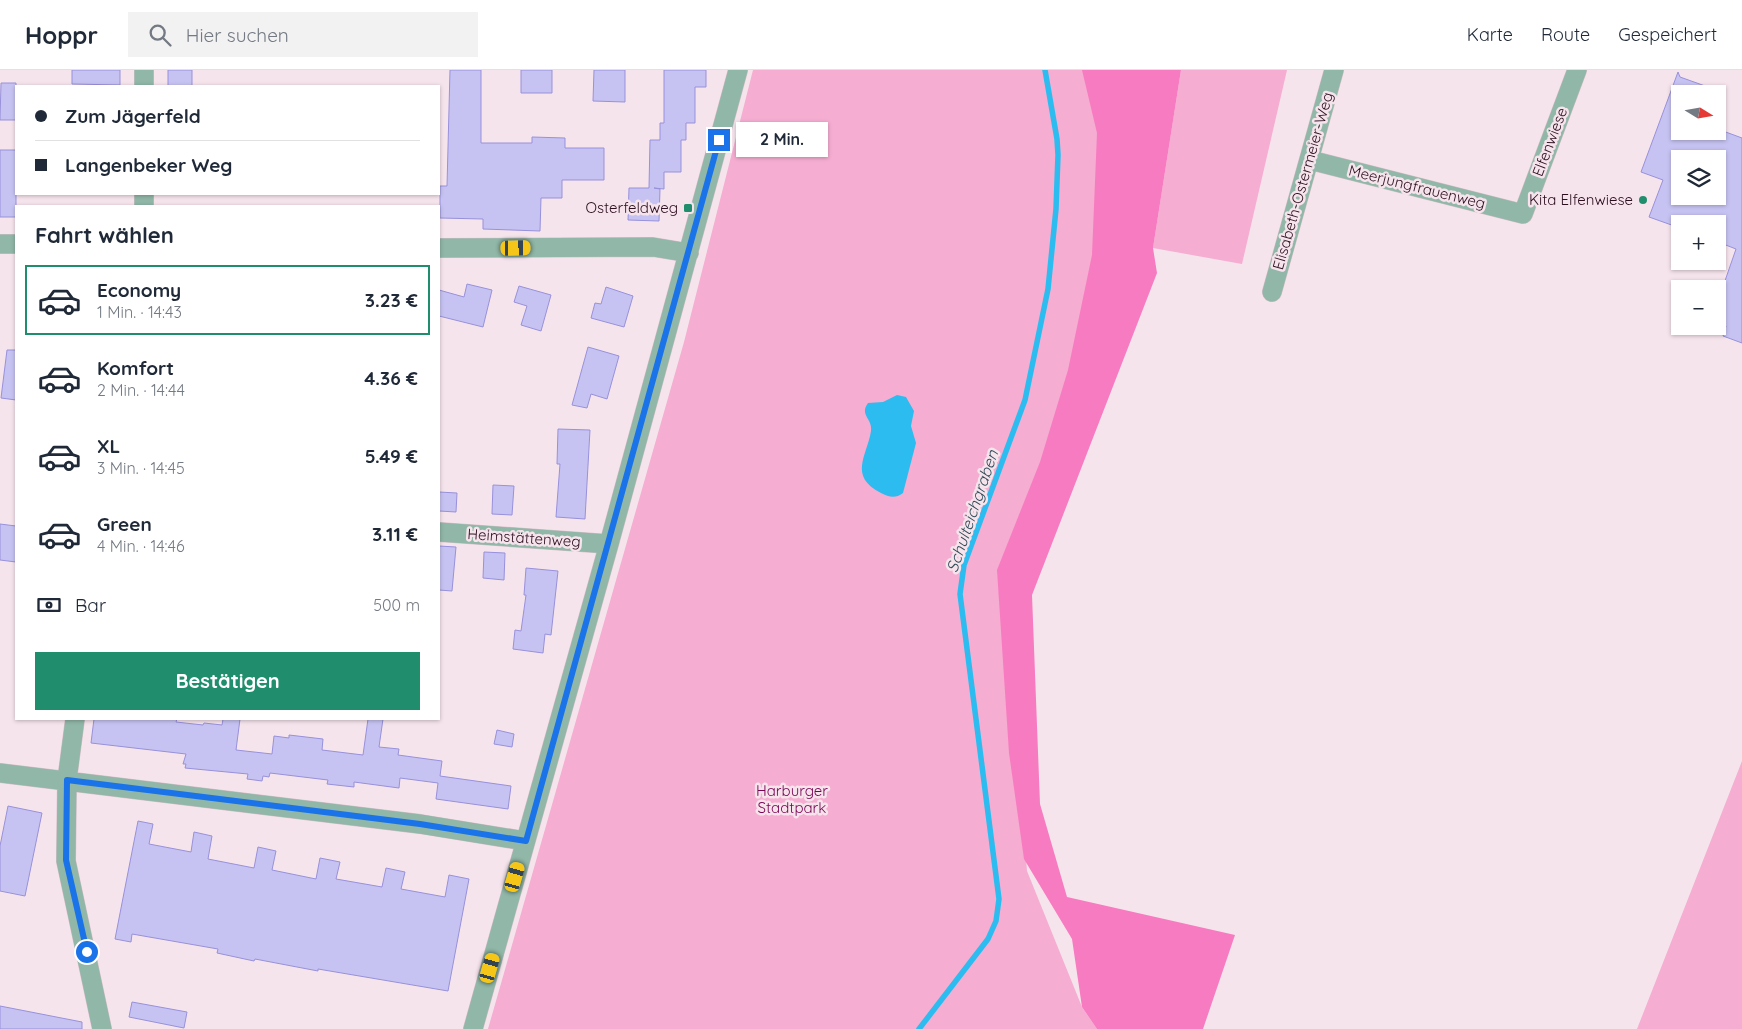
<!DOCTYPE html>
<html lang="de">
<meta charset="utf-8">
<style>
body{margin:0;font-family:Quicksand,sans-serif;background:#f2f2f3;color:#1f2937;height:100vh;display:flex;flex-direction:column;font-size:19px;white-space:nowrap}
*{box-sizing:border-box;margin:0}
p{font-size:16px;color:#747a83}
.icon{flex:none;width:28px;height:28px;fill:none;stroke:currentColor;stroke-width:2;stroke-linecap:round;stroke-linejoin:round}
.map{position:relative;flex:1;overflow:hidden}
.side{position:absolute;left:15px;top:135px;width:425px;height:515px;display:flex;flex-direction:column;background:#fff;border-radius:0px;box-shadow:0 1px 4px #0004}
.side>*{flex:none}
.top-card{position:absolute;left:15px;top:15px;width:425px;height:110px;border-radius:0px;box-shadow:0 1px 4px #0004;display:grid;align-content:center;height:110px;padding:0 20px;background:#fff}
.needle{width:32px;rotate:101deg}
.fabs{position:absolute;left:1671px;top:15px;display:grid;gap:10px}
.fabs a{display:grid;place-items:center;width:55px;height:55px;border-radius:0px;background:#fff;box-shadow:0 1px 4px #0004;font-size:25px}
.end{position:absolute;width:22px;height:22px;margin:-11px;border:6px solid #1a73e8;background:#fff;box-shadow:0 0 0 2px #fff}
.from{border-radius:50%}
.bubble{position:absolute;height:35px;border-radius:0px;background:#fff;box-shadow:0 1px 4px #0004;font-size:16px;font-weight:700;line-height:35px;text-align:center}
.car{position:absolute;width:15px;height:30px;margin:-15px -8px;border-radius:6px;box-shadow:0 0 4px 1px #0007;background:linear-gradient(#f5c518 24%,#345 0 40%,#f5c518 0 76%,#345 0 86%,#f5c518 0)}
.top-card b{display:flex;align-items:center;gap:18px;height:48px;font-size:19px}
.top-card b+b{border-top:1px solid #e0e1e3}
.top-card i{width:12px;height:12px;background:#1f2937}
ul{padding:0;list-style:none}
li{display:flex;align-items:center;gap:15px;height:70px;margin:0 10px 8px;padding:0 10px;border:2px solid transparent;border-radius:0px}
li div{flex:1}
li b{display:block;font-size:19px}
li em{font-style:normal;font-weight:700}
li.current{border-color:#208e6d}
li>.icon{width:45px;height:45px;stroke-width:1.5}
h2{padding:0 20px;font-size:22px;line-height:60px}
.pay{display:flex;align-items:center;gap:12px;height:55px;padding:0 20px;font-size:19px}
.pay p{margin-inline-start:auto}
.action{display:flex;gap:10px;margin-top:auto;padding:10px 20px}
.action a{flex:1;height:58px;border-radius:0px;background:#208e6d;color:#fff;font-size:20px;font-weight:700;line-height:58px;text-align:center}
header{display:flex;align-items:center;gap:30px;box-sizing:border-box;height:70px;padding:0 25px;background:#fff;border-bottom:1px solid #e0e1e3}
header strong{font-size:24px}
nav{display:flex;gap:28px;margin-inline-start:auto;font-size:18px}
.search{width:350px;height:45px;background:#f2f2f3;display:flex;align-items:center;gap:12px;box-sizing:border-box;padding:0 18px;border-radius:0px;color:#747a83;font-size:19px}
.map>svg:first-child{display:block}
.green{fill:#f5add1}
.forest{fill:#f77bc0}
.water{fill:#2cbcef}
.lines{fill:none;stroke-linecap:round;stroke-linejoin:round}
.stream{stroke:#2cbcef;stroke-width:5.5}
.building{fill:#c6c3f2;stroke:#9891db;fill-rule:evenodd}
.minor-casing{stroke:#d2bec7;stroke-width:20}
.minor{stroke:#90b7a7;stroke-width:19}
.route{stroke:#1a73e8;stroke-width:6}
.poi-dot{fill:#208e6d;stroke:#f6e4ec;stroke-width:2}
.labels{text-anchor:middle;stroke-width:5;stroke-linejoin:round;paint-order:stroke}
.street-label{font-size:15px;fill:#2c0f1f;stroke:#f6e4ec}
.poi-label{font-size:15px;fill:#2c0f1f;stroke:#f6e4ec;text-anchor:end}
.park-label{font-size:15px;fill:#790352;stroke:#f6e4ec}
.water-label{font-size:16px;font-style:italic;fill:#304c58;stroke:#f6e4ec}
</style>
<header>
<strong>Hoppr</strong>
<div class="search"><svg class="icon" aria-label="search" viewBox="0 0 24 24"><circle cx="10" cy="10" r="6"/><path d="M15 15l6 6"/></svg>Hier suchen</div>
<nav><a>Karte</a><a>Route</a><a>Gespeichert</a></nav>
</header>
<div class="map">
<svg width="1742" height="959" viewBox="0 0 1742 959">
<rect width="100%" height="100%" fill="#f6e4ec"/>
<path class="green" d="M 753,0 L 1098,0 L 1098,266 L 1006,543 L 1027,801 L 1082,937 L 1097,959 L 488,959 L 684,272 Z
M 1181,0 L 1287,0 L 1242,194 L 1153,178 Z
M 1742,691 L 1742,959 L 1637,959 Z"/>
<path class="forest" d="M 1082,0 L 1181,0 L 1153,178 L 1157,203 L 1032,525 L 1040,734 L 1067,827 L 1235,865 L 1203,959 L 1097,959 L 1082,937 L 1072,869 L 1024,789 L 1009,683 L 997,500 L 1040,392 L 1068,300 L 1092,185 L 1097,63 Z"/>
<path class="water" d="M 897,325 L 906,327 L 914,341 L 911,356 L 916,373 L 903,423 C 895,429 889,427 881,423 C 848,406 867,386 871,361 C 873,349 859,345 868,333 L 883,332 Z"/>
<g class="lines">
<path class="stream" d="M 919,959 L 988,869 L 996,851 L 999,829 L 960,524 L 964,495 L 1025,330 L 1048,219 L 1056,139 L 1058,85 L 1057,69 L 1045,0"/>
</g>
<path class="building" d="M 72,0 L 120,0 L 120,15 L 72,14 Z
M 168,0 L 192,0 L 192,16 L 168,16 Z
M 450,0 L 481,0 L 481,73 L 532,73 L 532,67 L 565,68 L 565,78 L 604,78 L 604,110 L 562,110 L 562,128 L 541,128 L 540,161 L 483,159 L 483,149 L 440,148 L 440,116 L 447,116 Z
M 521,0 L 552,0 L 552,23 L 521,23 Z
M 594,0 L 625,0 L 625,32 L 593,31 Z
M 664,0 L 706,0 L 706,17 L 695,17 L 695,53 L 686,53 L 686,70 L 681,70 L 681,102 L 664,102 L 664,119 L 654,118 L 660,119 L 659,151 L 628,150 L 629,118 L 649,118 L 650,70 L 660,70 L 660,53 L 664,53 Z
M 1678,2 L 1680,7 L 1722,22 L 1680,24 L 1680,61 L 1723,61 L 1742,68 L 1742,273 L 1723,266 L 1726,256 L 1718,253 L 1718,231 L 1736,179 L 1718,172 L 1718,154 L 1680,154 L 1680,158 L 1649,147 L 1663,110 L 1641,102 ZM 1680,89 L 1718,89 L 1718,126 L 1680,126 Z
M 1,13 L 16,13 L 16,50 L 0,50 Z
M 0,80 L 16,80 L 16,147 L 0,147 Z
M 467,214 L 492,220 L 483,257 L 439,246 L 439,220 L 464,227 Z
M 519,216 L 551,225 L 541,261 L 521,255 L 527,236 L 514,232 Z
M 606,217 L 633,226 L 624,257 L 591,248 L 595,233 L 601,234 Z
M 588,277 L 619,286 L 607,329 L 591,324 L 587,338 L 572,335 Z
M 7,280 L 16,280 L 16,330 L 1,328 Z
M 558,359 L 590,360 L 585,449 L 556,447 L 560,394 L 557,394 Z
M 493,415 L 514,416 L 512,445 L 492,444 Z
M 439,422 L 457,423 L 456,442 L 439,441 Z
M 0,454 L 16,456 L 16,492 L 0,490 Z
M 439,476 L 456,477 L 452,521 L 439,520 Z
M 484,482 L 505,483 L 504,510 L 483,508 Z
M 526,498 L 558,501 L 551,565 L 545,564 L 543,583 L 513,579 L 515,560 L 521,561 L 526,525 L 524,525 Z
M 94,649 L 177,649 L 176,652 L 203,655 L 204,653 L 222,655 L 223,649 L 240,649 L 236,680 L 272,684 L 274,666 L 289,668 L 289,665 L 323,669 L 322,680 L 363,685 L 368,649 L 383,649 L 379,677 L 399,679 L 398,685 L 442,691 L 440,706 L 511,716 L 508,739 L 436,729 L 438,713 L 400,708 L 399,718 L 354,712 L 354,717 L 327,714 L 328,710 L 270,703 L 269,707 L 263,706 L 262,711 L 247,709 L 248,704 L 185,698 L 186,694 L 183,694 L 186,684 L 91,673 Z
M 497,660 L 514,664 L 512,677 L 494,674 Z
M 8,736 L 42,743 L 25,826 L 0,821 L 0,776 Z
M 138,751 L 153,754 L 149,774 L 191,782 L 194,762 L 212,766 L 208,789 L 254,798 L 258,777 L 276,781 L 272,800 L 316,809 L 320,788 L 340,792 L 336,809 L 382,817 L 386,798 L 405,802 L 401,819 L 445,827 L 449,805 L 469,809 L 448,921 L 318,899 L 318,901 L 255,889 L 254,891 L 217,883 L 218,879 L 132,864 L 131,872 L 115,869 Z
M 132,932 L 187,942 L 184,958 L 129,947 Z
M 0,936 L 82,952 L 82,959 L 0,959 Z"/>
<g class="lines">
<defs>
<path id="minor" d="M 144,16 L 144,0
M 1310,90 L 1523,144 L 1577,0
M 144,136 L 144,124
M 0,174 L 16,174
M 439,178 L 653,177 L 689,183
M 1272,222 L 1334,0
M 439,462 L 609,474
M 75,649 L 67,710 L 66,791 L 102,959
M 0,703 L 420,754 L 525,771
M 473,959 L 609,474 L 738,0"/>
</defs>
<use href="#minor" class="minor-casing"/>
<use href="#minor" class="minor"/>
</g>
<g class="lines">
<path class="route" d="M 87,882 L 66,790 L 67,710 L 420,754 L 526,771 L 719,70"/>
</g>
<g class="poi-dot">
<circle cx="1643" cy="130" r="5"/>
<rect x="683" y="133" width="10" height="10" rx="2.5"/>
</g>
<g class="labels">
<g class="street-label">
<text transform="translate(1550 72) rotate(-69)" y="5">Elfenwiese</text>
<text transform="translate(1303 111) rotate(-74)" y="5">Elisabeth-Ostermeier-Weg</text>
<text transform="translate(1417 117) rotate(14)" y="5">Meerjungfrauenweg</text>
<text transform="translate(524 468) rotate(4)" y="5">Heimstättenweg</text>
</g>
<g class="poi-label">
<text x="1633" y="135">Kita Elfenwiese</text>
<text x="678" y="143">Osterfeldweg</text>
</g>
<g class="park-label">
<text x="792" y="726">Harburger<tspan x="792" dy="17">Stadtpark</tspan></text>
</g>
<g class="water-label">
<text transform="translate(972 441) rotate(-71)" y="6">Schulteichgraben</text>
</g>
</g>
</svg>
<div class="fabs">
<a><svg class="needle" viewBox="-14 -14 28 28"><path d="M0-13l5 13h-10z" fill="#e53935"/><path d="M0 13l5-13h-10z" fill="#747a83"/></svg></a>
<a><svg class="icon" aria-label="layers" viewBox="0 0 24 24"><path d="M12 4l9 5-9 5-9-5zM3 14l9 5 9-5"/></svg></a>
<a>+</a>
<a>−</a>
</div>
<i class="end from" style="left:87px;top:882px"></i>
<i class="end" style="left:719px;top:70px"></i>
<div class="bubble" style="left:736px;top:52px;width:92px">2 Min.</div>
<i class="car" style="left:516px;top:178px;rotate:89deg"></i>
<i class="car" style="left:515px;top:807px;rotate:16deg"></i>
<i class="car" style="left:490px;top:898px;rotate:16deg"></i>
<div class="top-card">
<b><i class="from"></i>Zum Jägerfeld</b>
<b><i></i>Langenbeker Weg</b>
</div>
<section class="side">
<h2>Fahrt wählen</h2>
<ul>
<li class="current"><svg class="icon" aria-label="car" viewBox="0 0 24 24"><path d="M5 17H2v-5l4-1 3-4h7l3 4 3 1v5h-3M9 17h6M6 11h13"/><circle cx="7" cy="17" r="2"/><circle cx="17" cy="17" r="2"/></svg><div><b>Economy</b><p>1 Min. · 14:43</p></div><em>3.23 €</em></li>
<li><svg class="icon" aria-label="car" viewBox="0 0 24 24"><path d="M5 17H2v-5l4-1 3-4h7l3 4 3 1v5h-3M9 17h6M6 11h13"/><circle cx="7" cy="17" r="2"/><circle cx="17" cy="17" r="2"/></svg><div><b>Komfort</b><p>2 Min. · 14:44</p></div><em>4.36 €</em></li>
<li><svg class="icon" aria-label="car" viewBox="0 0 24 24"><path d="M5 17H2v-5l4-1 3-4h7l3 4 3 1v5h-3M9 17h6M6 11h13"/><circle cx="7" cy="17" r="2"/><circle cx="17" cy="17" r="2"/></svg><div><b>XL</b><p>3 Min. · 14:45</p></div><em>5.49 €</em></li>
<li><svg class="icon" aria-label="car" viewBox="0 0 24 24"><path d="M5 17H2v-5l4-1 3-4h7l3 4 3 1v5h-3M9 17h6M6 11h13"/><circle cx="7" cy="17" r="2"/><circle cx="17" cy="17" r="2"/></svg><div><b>Green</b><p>4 Min. · 14:46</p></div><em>3.11 €</em></li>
</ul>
<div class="pay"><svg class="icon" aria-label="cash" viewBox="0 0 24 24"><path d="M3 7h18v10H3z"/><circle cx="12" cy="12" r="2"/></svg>Bar<p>500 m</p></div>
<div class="action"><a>Bestätigen</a></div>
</section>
</div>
